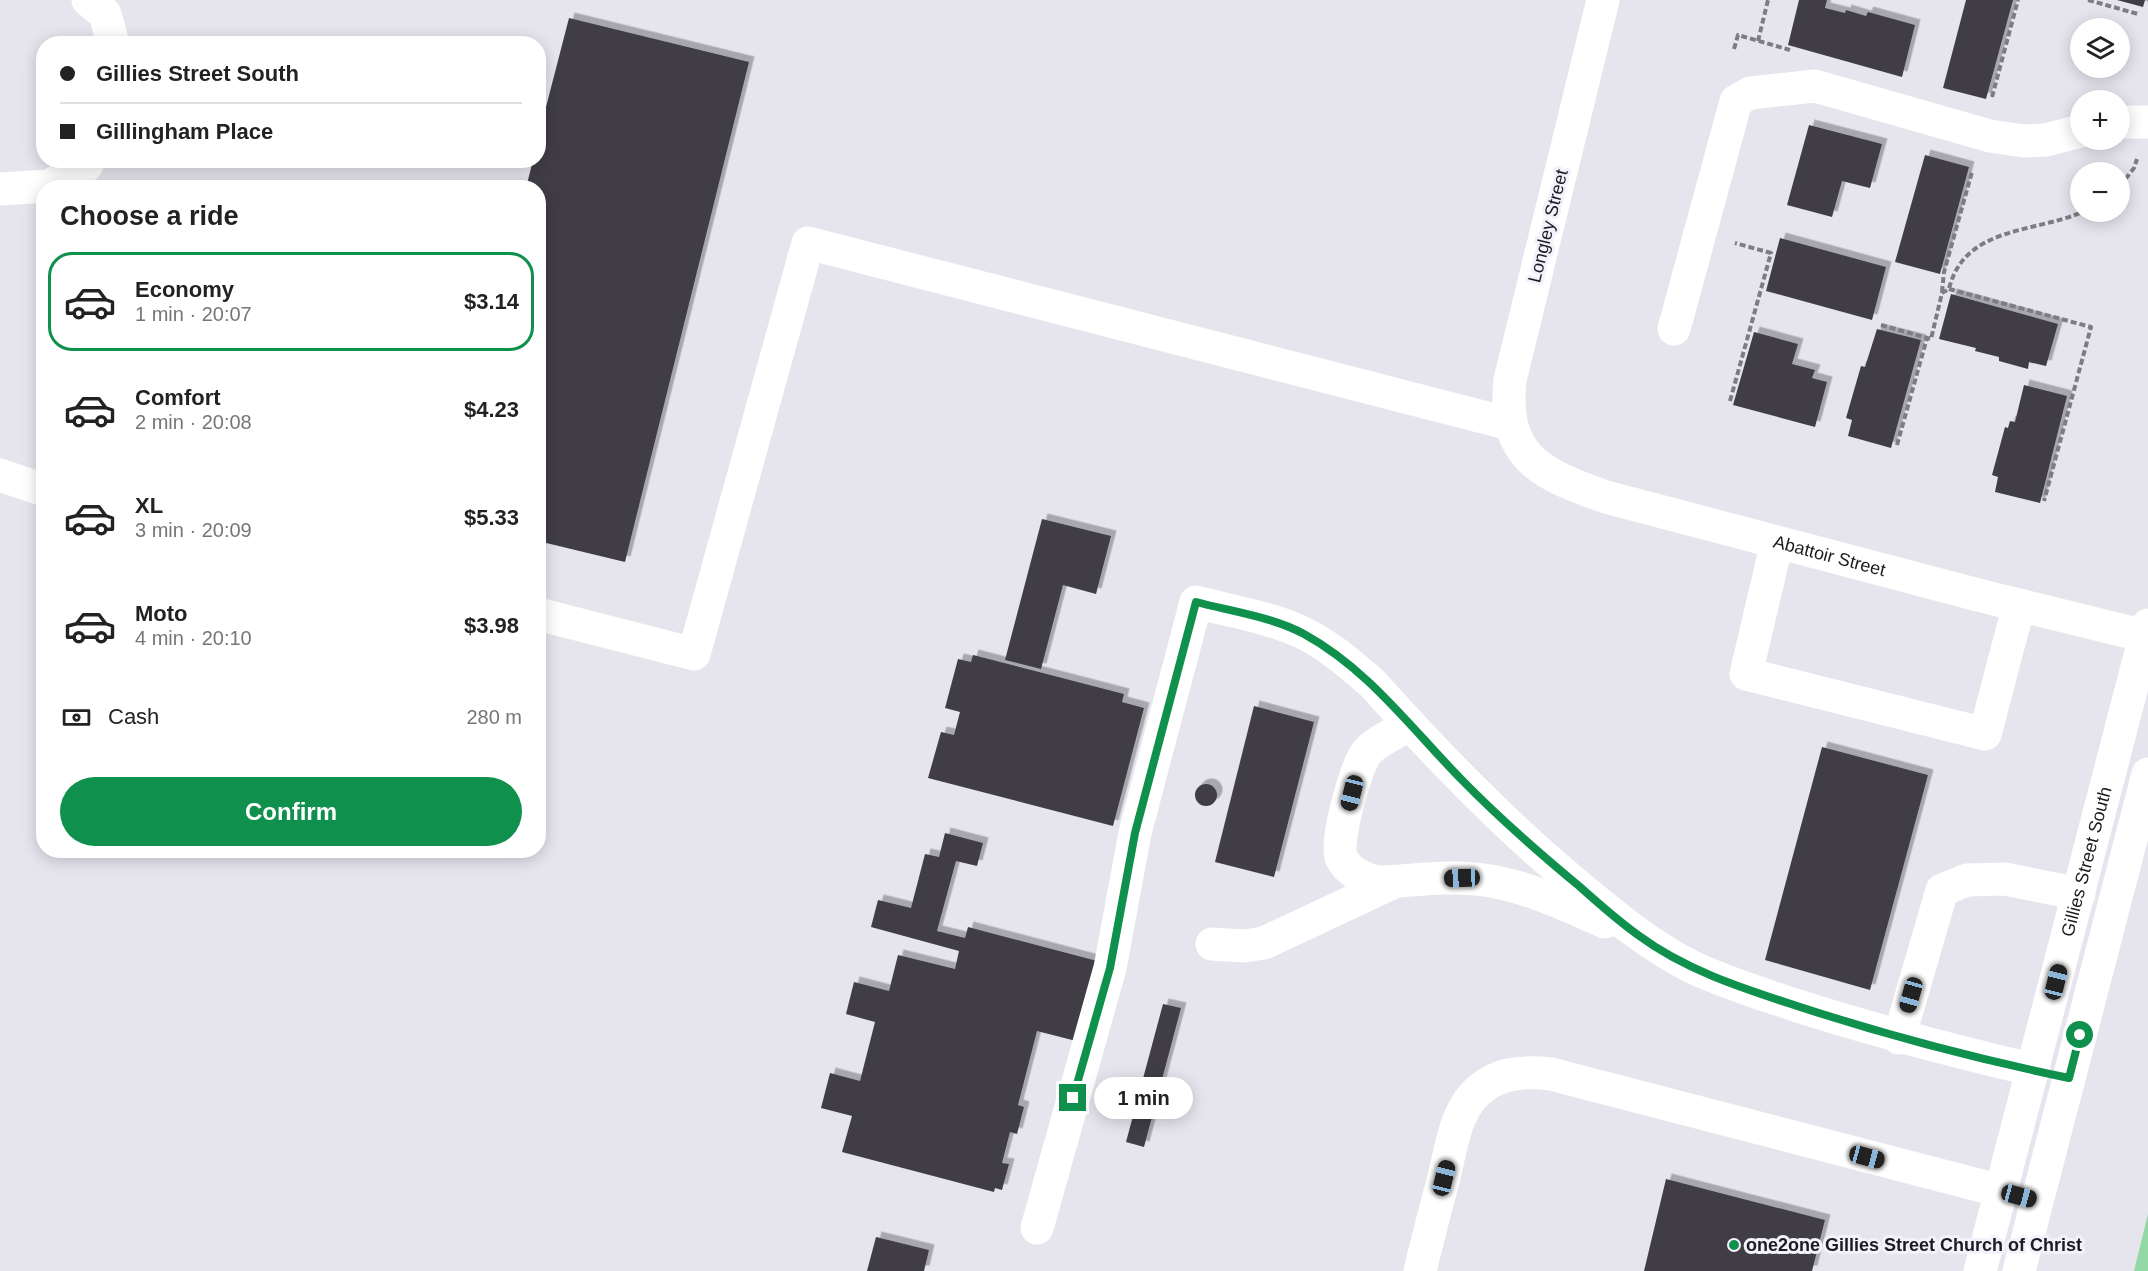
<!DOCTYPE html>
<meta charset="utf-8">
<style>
body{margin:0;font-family:Helvetica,sans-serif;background:#f6f6f6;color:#222;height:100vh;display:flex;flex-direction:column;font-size:22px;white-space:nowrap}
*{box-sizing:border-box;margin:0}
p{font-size:20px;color:#767676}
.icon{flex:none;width:33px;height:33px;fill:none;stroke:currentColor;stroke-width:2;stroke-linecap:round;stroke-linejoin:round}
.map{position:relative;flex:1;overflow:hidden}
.panel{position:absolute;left:36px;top:180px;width:510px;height:678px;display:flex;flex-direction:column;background:#fff;border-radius:24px;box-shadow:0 3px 15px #0003}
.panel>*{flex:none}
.hud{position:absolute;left:36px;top:36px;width:510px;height:132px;border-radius:24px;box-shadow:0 3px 15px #0003;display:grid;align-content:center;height:132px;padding:0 24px;background:#fff}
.tools{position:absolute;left:2070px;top:18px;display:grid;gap:12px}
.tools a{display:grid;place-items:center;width:60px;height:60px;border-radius:50%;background:#fff;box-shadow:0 3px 15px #0003;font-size:30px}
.end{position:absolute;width:27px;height:27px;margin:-14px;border:8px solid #0f904d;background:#fff;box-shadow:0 0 0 3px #fff}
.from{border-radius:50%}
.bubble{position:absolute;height:42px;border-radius:21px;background:#fff;box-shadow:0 3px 15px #0003;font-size:20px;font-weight:700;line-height:42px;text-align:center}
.car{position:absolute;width:18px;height:36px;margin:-18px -9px;border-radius:8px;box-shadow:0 0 4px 2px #0007;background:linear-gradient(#222 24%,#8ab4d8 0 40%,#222 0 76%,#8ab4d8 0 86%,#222 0)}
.hud b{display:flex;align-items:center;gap:21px;height:57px;font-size:22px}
.hud b+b{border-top:2px solid #e0e0e0}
.hud i{width:15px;height:15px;background:#222}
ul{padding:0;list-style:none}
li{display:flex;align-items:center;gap:18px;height:99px;margin:0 12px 9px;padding:0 12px;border:3px solid transparent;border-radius:24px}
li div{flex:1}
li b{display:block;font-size:22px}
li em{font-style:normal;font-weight:700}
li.on{border-color:#0f904d}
li>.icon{width:54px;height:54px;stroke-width:1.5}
h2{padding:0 24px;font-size:27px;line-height:72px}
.pay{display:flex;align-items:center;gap:15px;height:66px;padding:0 24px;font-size:22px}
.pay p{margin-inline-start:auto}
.cta{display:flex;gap:12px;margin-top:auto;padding:12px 24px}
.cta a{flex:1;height:69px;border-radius:36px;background:#0f904d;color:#fff;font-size:24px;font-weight:700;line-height:69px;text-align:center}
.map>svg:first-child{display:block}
.green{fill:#91d8a5}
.building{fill:#3f3e45;filter:url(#shadow)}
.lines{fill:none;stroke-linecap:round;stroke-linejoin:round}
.path{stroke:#7d7c82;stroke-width:4;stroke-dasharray:6 3;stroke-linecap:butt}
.minor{stroke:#fff;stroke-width:33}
.major{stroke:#fff;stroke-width:33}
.route{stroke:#0f904d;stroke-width:8}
.poi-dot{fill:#0f904d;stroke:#f3f1fb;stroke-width:2}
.labels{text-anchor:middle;stroke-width:6;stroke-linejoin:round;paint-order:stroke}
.street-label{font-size:18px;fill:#1c1b1f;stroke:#f3f1fb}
.poi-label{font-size:18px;font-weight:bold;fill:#1c1b1f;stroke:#f3f1fb;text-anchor:start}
</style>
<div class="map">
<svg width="2148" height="1271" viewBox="0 0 2148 1271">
<defs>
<filter id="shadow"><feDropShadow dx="5.5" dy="-5.5" stdDeviation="0" flood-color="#0004"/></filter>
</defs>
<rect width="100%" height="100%" fill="#e6e4ed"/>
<path class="green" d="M 2148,1214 L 2148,1271 L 2134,1271 Z"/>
<path class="building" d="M 1799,0 L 1827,0 L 1825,8 L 1845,13 L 1846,10 L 1866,16 L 1868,12 L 1915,25 L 1902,77 L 1788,45 Z
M 1966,0 L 2013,0 L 1986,99 L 1943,88 Z
M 2117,0 L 2145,0 L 2143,7 Z
M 569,18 L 749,62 L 625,562 L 538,541 L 538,188 L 526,188 L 533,160 L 538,160 L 538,138 Z
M 1809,125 L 1882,144 L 1870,188 L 1842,181 L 1832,217 L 1787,205 Z
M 1925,155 L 1969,167 L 1940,274 L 1895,262 Z
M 1780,238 L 1886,267 L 1872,320 L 1766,291 Z
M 1951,294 L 2058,324 L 2046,366 L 2029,362 L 2028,369 L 1999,361 L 1999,357 L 1975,351 L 1976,348 L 1939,339 Z
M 1877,329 L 1921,340 L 1891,448 L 1848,436 L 1852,420 L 1846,418 L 1861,366 L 1865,367 Z
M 1754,332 L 1798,344 L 1792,364 L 1815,370 L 1812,378 L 1827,382 L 1815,427 L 1733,405 Z
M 2024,385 L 2067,396 L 2040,503 L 1995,492 L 1998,477 L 1992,475 L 2005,427 L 2008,428 L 2010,421 L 2015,422 Z
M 1042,519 L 1111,536 L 1096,594 L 1063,585 L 1041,669 L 1005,660 Z
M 973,655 L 1124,694 L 1122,702 L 1144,708 L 1113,826 L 928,778 L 941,732 L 954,735 L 960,712 L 945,708 L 958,659 L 971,662 Z
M 1254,706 L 1314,722 L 1274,877 L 1215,862 Z
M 1822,747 L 1928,775 L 1870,990 L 1765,960 Z
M1195 795a11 11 0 1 1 22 0a11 11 0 1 1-22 0Z
M 945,833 L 983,843 L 977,866 L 956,861 L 937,931 L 965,938 L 968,927 L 1101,962 L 1080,1042 L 1037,1031 L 1018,1105 L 1024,1107 L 1017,1134 L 1010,1132 L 1002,1163 L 1009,1164 L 1002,1190 L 995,1188 L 994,1192 L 842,1152 L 852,1116 L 821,1108 L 830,1073 L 860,1081 L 875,1022 L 846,1014 L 854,982 L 889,991 L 898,955 L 955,969 L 959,951 L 871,927 L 878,900 L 911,908 L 925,854 L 939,857 Z
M 1163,1004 L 1181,1008 L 1144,1147 L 1126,1142 Z
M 1666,1179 L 1825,1220 L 1812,1271 L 1644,1271 Z
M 876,1237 L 929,1250 L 924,1271 L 867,1271 Z"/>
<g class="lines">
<path class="path" d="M 2088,0 L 2138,14
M 1758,41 L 1768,0
M 1734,49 L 1738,35 L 1790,50
M 1992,97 L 2018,0
M 2120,186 L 2134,168 L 2137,159
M 1949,289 L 2091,327 L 2044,501
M 1942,292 L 1944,272 L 1972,172
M 1881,325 L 1931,339 L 1942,293 L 1949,289 C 1964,226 2035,233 2082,212
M 1730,401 L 1771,253 L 1735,243
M 1897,445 L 1927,338"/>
<g class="minor">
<path d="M 88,0 L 105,14 L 113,44"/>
<path id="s1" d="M 1603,0 L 1510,380 C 1502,458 1541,474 1606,497 L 1982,596 L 2145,636"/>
<path d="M 2120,122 L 2148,122"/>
<path d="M 0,189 L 48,186 L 86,166 L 89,160"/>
<path d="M 1674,329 L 1736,101 L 1750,93 L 1815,86 L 1990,136 L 2024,141 L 2046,140 L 2080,131"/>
<path d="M 0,475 L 44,490"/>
<path d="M 1777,542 L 1746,674 L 1985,734 L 2019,605"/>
<path d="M 538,614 L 694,654 L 808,243 L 1510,424"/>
<path d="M 1410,725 C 1396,733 1378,740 1367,752 C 1356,765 1335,842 1341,857 C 1348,872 1364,879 1378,882 C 1413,881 1449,875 1484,880 C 1527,886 1566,905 1605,922"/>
<path d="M 1212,944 L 1244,946 L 1264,943 L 1394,882"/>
<path d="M 1899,1038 L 1942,890 L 1967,880 L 2005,879 L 2079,894"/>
<path d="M 1037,1228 L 1110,968 L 1135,833 L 1196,602 C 1230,611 1267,617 1299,631 C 1326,643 1350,664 1372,683 C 1437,755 1503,824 1578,886 C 1614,916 1649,945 1692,967 C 1726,983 1762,994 1798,1006 C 1876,1031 1954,1051 2034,1070"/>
<path d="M 1420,1271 C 1427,1241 1435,1211 1443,1181 C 1450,1154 1454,1116 1474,1095 C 1496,1072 1522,1071 1551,1074 L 2001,1191"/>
</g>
<g class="major">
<path id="s2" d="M 1980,1271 L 2148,625"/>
<path d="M 2019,1271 L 2148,774"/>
</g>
</g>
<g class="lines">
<path class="route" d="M 1073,1098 L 1110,968 L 1135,833 L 1196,602 C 1230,611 1273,617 1304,634 C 1368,669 1411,728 1461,779 C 1498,817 1538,852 1579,886 C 1598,903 1617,920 1638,935 C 1685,970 1742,988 1797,1006 C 1886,1035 1977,1059 2069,1078 L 2080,1035"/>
</g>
<circle class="poi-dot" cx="1734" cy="1245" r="6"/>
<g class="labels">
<g class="street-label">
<text transform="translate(1548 226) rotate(-76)" y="6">Longley Street</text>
<text dy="6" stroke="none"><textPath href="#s1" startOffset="792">Abattoir Street</textPath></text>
<text dy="6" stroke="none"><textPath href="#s2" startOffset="423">Gillies Street South</textPath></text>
</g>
<g class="poi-label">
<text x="1746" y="1251">one2one Gillies Street Church of Christ</text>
</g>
</g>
</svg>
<div class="tools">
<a><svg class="icon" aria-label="layers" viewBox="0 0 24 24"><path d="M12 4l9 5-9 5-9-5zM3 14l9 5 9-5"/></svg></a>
<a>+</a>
<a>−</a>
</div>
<i class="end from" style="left:2080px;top:1035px"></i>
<i class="end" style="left:1073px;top:1098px"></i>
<div class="bubble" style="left:1094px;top:1077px;width:99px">1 min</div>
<i class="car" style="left:1352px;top:793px;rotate:194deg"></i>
<i class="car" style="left:1462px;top:878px;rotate:268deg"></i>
<i class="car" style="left:2056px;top:982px;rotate:14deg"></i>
<i class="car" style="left:1911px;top:995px;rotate:196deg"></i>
<i class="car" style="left:1867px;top:1157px;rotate:105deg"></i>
<i class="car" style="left:1444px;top:1178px;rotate:14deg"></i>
<i class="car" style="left:2019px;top:1196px;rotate:105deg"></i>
<div class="hud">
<b><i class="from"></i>Gillies Street South</b>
<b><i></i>Gillingham Place</b>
</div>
<section class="panel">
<h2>Choose a ride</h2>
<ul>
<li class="on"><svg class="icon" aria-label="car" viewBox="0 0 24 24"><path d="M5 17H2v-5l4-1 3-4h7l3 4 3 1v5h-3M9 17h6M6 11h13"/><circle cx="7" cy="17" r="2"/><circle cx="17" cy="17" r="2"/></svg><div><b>Economy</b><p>1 min · 20:07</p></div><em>$3.14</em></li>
<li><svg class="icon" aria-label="car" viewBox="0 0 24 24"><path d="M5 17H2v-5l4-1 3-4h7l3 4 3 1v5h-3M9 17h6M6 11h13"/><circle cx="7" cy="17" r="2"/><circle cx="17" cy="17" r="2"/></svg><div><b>Comfort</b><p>2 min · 20:08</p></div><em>$4.23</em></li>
<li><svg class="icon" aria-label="car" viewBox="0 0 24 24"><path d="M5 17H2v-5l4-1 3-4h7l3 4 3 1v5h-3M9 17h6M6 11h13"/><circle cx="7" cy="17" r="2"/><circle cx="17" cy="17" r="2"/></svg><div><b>XL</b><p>3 min · 20:09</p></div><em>$5.33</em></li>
<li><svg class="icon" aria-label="car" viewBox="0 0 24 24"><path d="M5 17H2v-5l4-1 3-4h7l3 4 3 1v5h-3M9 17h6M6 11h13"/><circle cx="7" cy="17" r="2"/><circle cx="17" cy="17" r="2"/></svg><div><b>Moto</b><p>4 min · 20:10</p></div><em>$3.98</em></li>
</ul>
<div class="pay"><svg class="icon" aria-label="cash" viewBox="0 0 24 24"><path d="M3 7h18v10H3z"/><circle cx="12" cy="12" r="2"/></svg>Cash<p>280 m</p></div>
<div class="cta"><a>Confirm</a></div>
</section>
</div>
